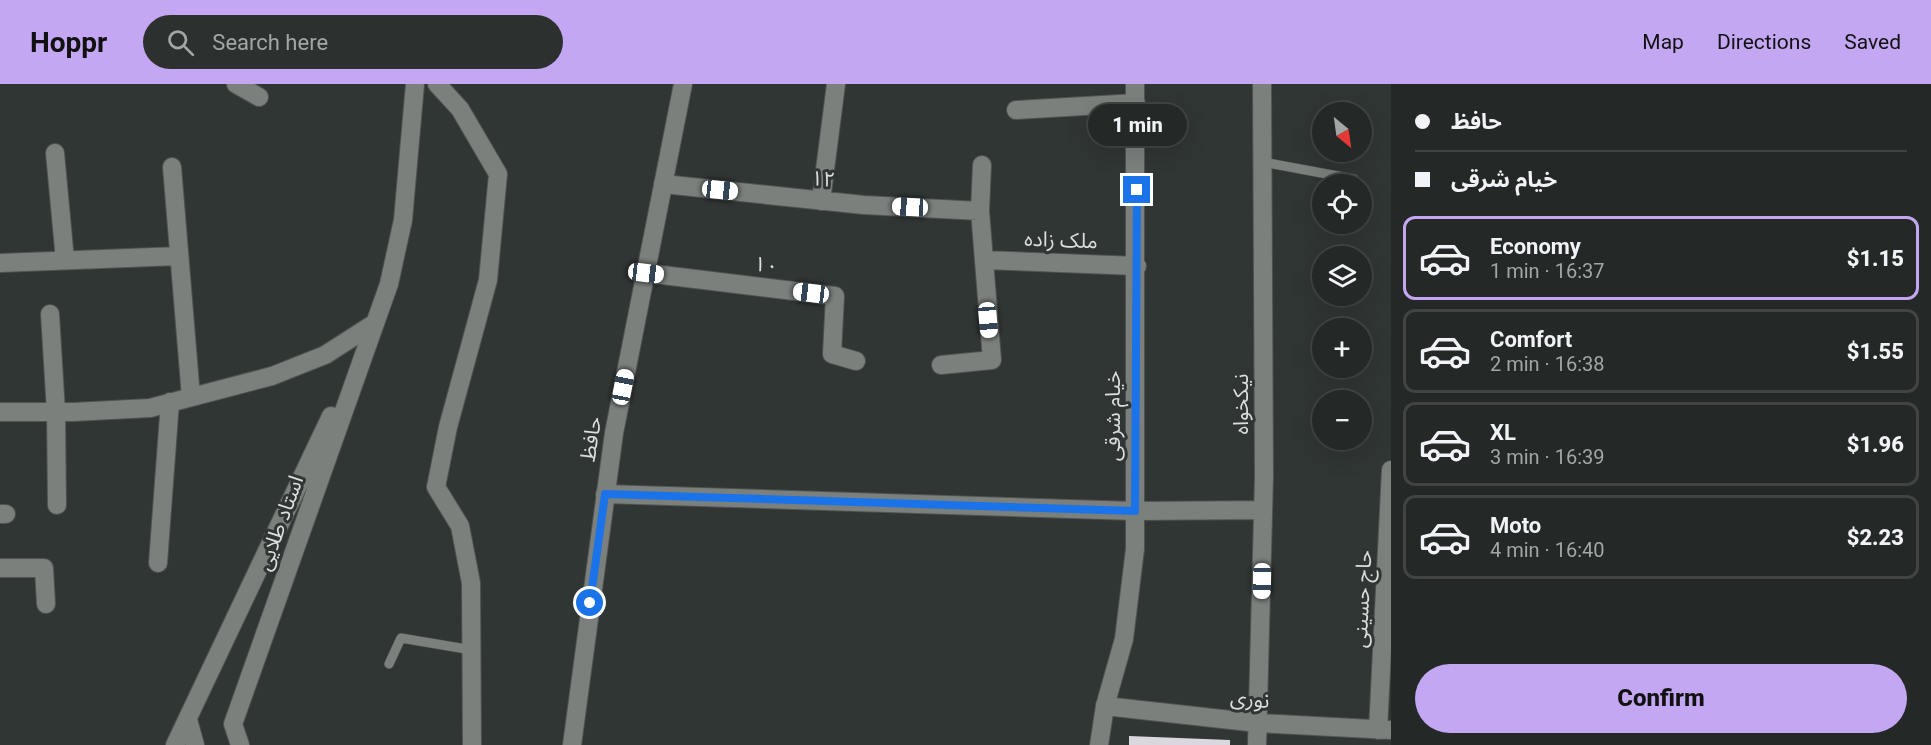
<!DOCTYPE html>
<meta charset="utf-8">
<style>
body{margin:0;font-family:Roboto,"Noto Sans Arabic",sans-serif;background:#2c302e;color:#f1f3f6;height:100vh;display:flex;flex-direction:column;font-size:22px;white-space:nowrap}
*{box-sizing:border-box;margin:0}
p{font-size:20px;color:#a3a6a7}
.icon{flex:none;width:33px;height:33px;fill:none;stroke:currentColor;stroke-width:2;stroke-linecap:round;stroke-linejoin:round}
.map{position:relative;flex:1;overflow:hidden}
.drawer{display:flex;flex-direction:column;background:#242826;width:540px}
.drawer>*{flex:none}
.hud{display:grid;align-content:center;height:132px;padding:0 24px;background:#242826}
.needle{width:39px;rotate:151deg}
.fabs{position:absolute;left:1312px;top:18px;display:grid;gap:12px}
.fabs a{display:grid;place-items:center;width:60px;height:60px;border-radius:50%;background:#242826;box-shadow:0 6px 24px #0002,0 0 0 2px #414443;font-size:30px}
.end{position:absolute;width:27px;height:27px;margin:-14px;border:8px solid #1a73e8;background:#fff;box-shadow:0 0 0 3px #fff}
.from{border-radius:50%}
.bubble{position:absolute;height:42px;border-radius:21px;background:#242826;box-shadow:0 6px 24px #0002,0 0 0 2px #414443;font-size:20px;font-weight:800;line-height:42px;text-align:center}
.car{position:absolute;width:18px;height:36px;margin:-18px -9px;border-radius:8px;box-shadow:0 0 4px 2px #0007;background:linear-gradient(#fff 24%,#345 0 40%,#fff 0 76%,#345 0 86%,#fff 0)}
.hud b{display:flex;align-items:center;gap:21px;height:57px;font-size:22px}
.hud b+b{border-top:2px solid #414443}
.hud i{width:15px;height:15px;background:#f1f3f6}
ul{padding:0;list-style:none}
li{display:flex;align-items:center;gap:18px;height:84px;margin:0 12px 9px;padding:0 12px;border:3px solid #414443;border-radius:12px}
li div{flex:1}
li b{display:block;font-size:22px}
li em{font-style:normal;font-weight:800}
li.selected{border-color:#c3a7f2}
li>.icon{width:54px;height:54px;stroke-width:1.5}
.primary-button{display:flex;gap:12px;margin-top:auto;padding:12px 24px}
.primary-button a{flex:1;height:69px;border-radius:36px;background:#c3a7f2;color:#111;font-size:24px;font-weight:800;line-height:69px;text-align:center}
header{display:flex;align-items:center;gap:36px;box-sizing:border-box;height:84px;padding:0 30px;background:#c3a7f2;color:#111}
header strong{font-size:28px}
nav{display:flex;gap:33px;margin-inline-start:auto;font-size:21px}
.search{width:420px;height:54px;background:#2c302e;display:flex;align-items:center;gap:15px;box-sizing:border-box;padding:0 21px;border-radius:33px;color:#a3a6a7;font-size:22px}
main{display:flex;flex:1;min-height:0}
.map>svg:first-child{display:block}
.building{fill:#dad8de}
.lines{fill:none;stroke-linecap:round;stroke-linejoin:round}
.lane-casing{stroke:#4f5351;stroke-width:10}
.street-casing{stroke:#4f5351;stroke-width:20}
.secondary-casing{stroke:#4f5351;stroke-width:20}
.lane{stroke:#7b807d;stroke-width:9}
.street{stroke:#7b807d;stroke-width:18}
.secondary{stroke:#7b807d;stroke-width:18}
.route{stroke:#1a73e8;stroke-width:8}
.labels{text-anchor:middle;stroke-width:6;stroke-linejoin:round;paint-order:stroke}
.street-label{font-size:21px;fill:#dbdedc;stroke:#303633}
</style>
<header>
<strong>Hoppr</strong>
<div class="search"><svg class="icon" aria-label="search" viewBox="0 0 24 24"><circle cx="10" cy="10" r="6"/><path d="M15 15l6 6"/></svg>Search here</div>
<nav><a>Map</a><a>Directions</a><a>Saved</a></nav>
</header>
<main>
<div class="map">
<svg width="1391" height="661" viewBox="0 0 1391 661">
<rect width="100%" height="100%" fill="#303633"/>
<path class="building" d="M 1129,652 L 1230,656 L 1230,661 L 1129,661 Z"/>
<g class="lines">
<defs>
<path id="lane" d="M 1263,78 L 1354,95
M 389,580 L 401,554 L 472,566"/>
<path id="street" d="M 236,0 L 259,13
M 437,0 L 460,25 L 498,90 L 488,196 L 448,343 L 436,403 L 460,442 L 471,499 L 472,661
M 1016,26 L 1136,19
M 55,69 L 65,176
M 172,83 L 191,313
M 663,100 L 864,121 L 980,127
M 821,117 L 836,0
M 984,176 L 1137,182
M 0,179 L 179,172
M 646,189 L 835,212 L 832,270 L 856,277
M 50,230 L 56,328 L 57,421
M 941,281 L 992,276 L 980,127 L 982,81
M 0,328 L 73,328 L 150,324 L 272,292 L 325,271 L 375,239
M 605,410 L 1135,427 L 1263,426
M 0,430 L 6,430
M 158,479 L 170,318
M 0,484 L 44,484 L 46,520
M 1105,622 L 1258,639 L 1391,646
M 1378,646 L 1391,386
M 1257,661 L 1264,392 L 1262,0"/>
<path id="secondary" d="M 188,636 L 195,661
M 175,661 L 331,332
M 240,661 L 233,640 L 389,200 L 403,136 L 415,0
M 572,661 L 614,349 L 683,0
M 1099,661 L 1105,622 L 1124,555 L 1135,465 L 1135,0"/>
</defs>
<use href="#lane" class="lane-casing"/>
<use href="#street" class="street-casing"/>
<use href="#secondary" class="secondary-casing"/>
<use href="#lane" class="lane"/>
<use href="#street" class="street"/>
<use href="#secondary" class="secondary"/>
</g>
<g class="lines">
<path class="route" d="M 590,519 L 605,410 L 1135,427 L 1137,106"/>
</g>
<g class="labels">
<g class="street-label">
<text transform="translate(823 95) rotate(5)" y="7">۱۲</text>
<text transform="translate(1061 156) rotate(2)" y="7">ملک زاده</text>
<text transform="translate(766 181) rotate(7)" y="7">۱۰</text>
<text transform="translate(1241 320) rotate(-90)" y="7">نیکخواه</text>
<text transform="translate(1113 332) rotate(-90)" y="7">خیام شرقی</text>
<text transform="translate(591 355) rotate(-81)" y="7">حافظ</text>
<text transform="translate(280 439) rotate(-70)" y="7">استاد طلایی</text>
<text transform="translate(1362 515) rotate(-87)" y="7">حاج حسینی</text>
<text transform="translate(1250 615) rotate(6)" y="7">نوری</text>
</g>
</g>
</svg>
<div class="fabs">
<a><svg class="needle" viewBox="-14 -14 28 28"><path d="M0-13l5 13h-10z" fill="#e53935"/><path d="M0 13l5-13h-10z" fill="#a3a6a7"/></svg></a>
<a><svg class="icon" aria-label="locate" viewBox="0 0 24 24"><circle cx="12" cy="12" r="6"/><path d="M12 2v4M12 18v4M2 12h4M18 12h4"/></svg></a>
<a><svg class="icon" aria-label="layers" viewBox="0 0 24 24"><path d="M12 4l9 5-9 5-9-5zM3 14l9 5 9-5"/></svg></a>
<a>+</a>
<a>−</a>
</div>
<i class="end from" style="left:590px;top:519px"></i>
<i class="end" style="left:1137px;top:106px"></i>
<div class="bubble" style="left:1088px;top:20px;width:99px">1 min</div>
<i class="car" style="left:720px;top:106px;rotate:96deg"></i>
<i class="car" style="left:910px;top:123px;rotate:273deg"></i>
<i class="car" style="left:646px;top:189px;rotate:97deg"></i>
<i class="car" style="left:811px;top:209px;rotate:277deg"></i>
<i class="car" style="left:988px;top:236px;rotate:175deg"></i>
<i class="car" style="left:623px;top:303px;rotate:11deg"></i>
<i class="car" style="left:1262px;top:497px;rotate:181deg"></i>
</div>
<section class="drawer">
<div class="hud">
<b><i class="from"></i>حافظ</b>
<b><i></i>خیام شرقی</b>
</div>
<ul>
<li class="selected"><svg class="icon" aria-label="car" viewBox="0 0 24 24"><path d="M5 17H2v-5l4-1 3-4h7l3 4 3 1v5h-3M9 17h6M6 11h13"/><circle cx="7" cy="17" r="2"/><circle cx="17" cy="17" r="2"/></svg><div><b>Economy</b><p>1 min · 16:37</p></div><em>$1.15</em></li>
<li><svg class="icon" aria-label="car" viewBox="0 0 24 24"><path d="M5 17H2v-5l4-1 3-4h7l3 4 3 1v5h-3M9 17h6M6 11h13"/><circle cx="7" cy="17" r="2"/><circle cx="17" cy="17" r="2"/></svg><div><b>Comfort</b><p>2 min · 16:38</p></div><em>$1.55</em></li>
<li><svg class="icon" aria-label="car" viewBox="0 0 24 24"><path d="M5 17H2v-5l4-1 3-4h7l3 4 3 1v5h-3M9 17h6M6 11h13"/><circle cx="7" cy="17" r="2"/><circle cx="17" cy="17" r="2"/></svg><div><b>XL</b><p>3 min · 16:39</p></div><em>$1.96</em></li>
<li><svg class="icon" aria-label="car" viewBox="0 0 24 24"><path d="M5 17H2v-5l4-1 3-4h7l3 4 3 1v5h-3M9 17h6M6 11h13"/><circle cx="7" cy="17" r="2"/><circle cx="17" cy="17" r="2"/></svg><div><b>Moto</b><p>4 min · 16:40</p></div><em>$2.23</em></li>
</ul>
<div class="primary-button"><a>Confirm</a></div>
</section>
</main>
